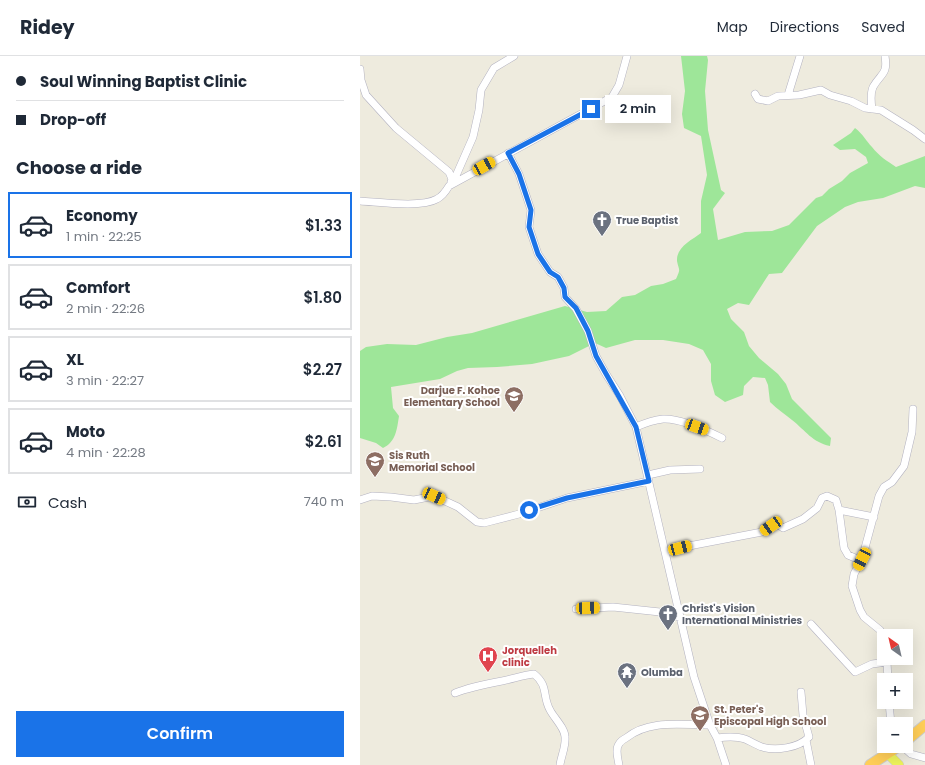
<!DOCTYPE html>
<meta charset="utf-8">
<style>
body{margin:0;font-family:Poppins,sans-serif;background:#f2f2f3;color:#1f2937;height:100vh;display:flex;flex-direction:column;font-size:15px;white-space:nowrap}
*{box-sizing:border-box;margin:0}
p{font-size:13px;color:#747a83}
.icon{flex:none;width:22px;height:22px;fill:none;stroke:currentColor;stroke-width:2;stroke-linecap:round;stroke-linejoin:round}
.map{position:relative;flex:1;overflow:hidden}
.drawer{display:flex;flex-direction:column;background:#fff;width:360px}
.drawer>*{flex:none}
.hud{display:grid;align-content:center;height:88px;padding:0 16px;background:#fff}
.needle{width:26px;rotate:326deg}
.tools{position:absolute;left:517px;top:573px;display:grid;gap:8px}
.tools a{display:grid;place-items:center;width:36px;height:36px;border-radius:0px;background:#fff;box-shadow:0 4px 16px #0002;font-size:20px}
.end{position:absolute;width:18px;height:18px;margin:-9px;border:5px solid #1a73e8;background:#fff;box-shadow:0 0 0 2px #fff}
.from{border-radius:50%}
.bubble{position:absolute;height:28px;border-radius:0px;background:#fff;box-shadow:0 4px 16px #0002;font-size:13px;font-weight:600;line-height:28px;text-align:center}
.car{position:absolute;width:12px;height:24px;margin:-12px -6px;border-radius:5px;box-shadow:0 0 3px 1px #0007;background:linear-gradient(#f5c518 24%,#345 0 40%,#f5c518 0 76%,#345 0 86%,#f5c518 0)}
.hud b{display:flex;align-items:center;gap:14px;height:38px;font-size:15px}
.hud b+b{border-top:1px solid #e0e1e3}
.hud i{width:10px;height:10px;background:#1f2937}
ul{padding:0;list-style:none}
li{display:flex;align-items:center;gap:12px;height:66px;margin:0 8px 6px;padding:0 8px;border:2px solid #e0e1e3;border-radius:0px}
li div{flex:1}
li b{display:block;font-size:15px}
li em{font-style:normal;font-weight:600}
li.on{border-color:#1a73e8}
li>.icon{width:36px;height:36px;stroke-width:1.5}
h2{padding:0 16px;font-size:18px;line-height:48px}
.pay{display:flex;align-items:center;gap:10px;height:44px;padding:0 16px;font-size:15px}
.pay p{margin-inline-start:auto}
.action{display:flex;gap:8px;margin-top:auto;padding:8px 16px}
.action a{flex:1;height:46px;border-radius:0px;background:#1a73e8;color:#fff;font-size:16px;font-weight:600;line-height:46px;text-align:center}
header{display:flex;align-items:center;gap:24px;box-sizing:border-box;height:56px;padding:0 20px;background:#fff;border-bottom:1px solid #e0e1e3}
header strong{font-size:19px}
nav{display:flex;gap:22px;margin-inline-start:auto;font-size:14px}
main{display:flex;flex:1;min-height:0}
.map>svg:first-child{display:block}
.green{fill:#9ee699}
.lines{fill:none;stroke-linecap:round;stroke-linejoin:round}
.minor-casing{stroke:#b3b2c0;stroke-width:8}
.major-casing{stroke:#ccc;stroke-width:10}
.highway-casing{stroke:#ccc;stroke-width:12}
.minor{stroke:#fff;stroke-width:7}
.major{stroke:#eff55c;stroke-width:9}
.highway{stroke:#ffce58;stroke-width:10}
.route{stroke:#1a73e8;stroke-width:5}
.labels{text-anchor:middle;stroke-width:4;stroke-linejoin:round;paint-order:stroke}
.worship-label{font-size:10px;font-weight:bold;fill:#5b616d;stroke:#fff;text-anchor:start}
.education-label{font-size:10px;font-weight:bold;fill:#785e54;stroke:#fff;text-anchor:start}
.health-label{font-size:10px;font-weight:bold;fill:#be3a42;stroke:#fff;text-anchor:start}
</style>
<header>
<strong>Ridey</strong>
<nav><a>Map</a><a>Directions</a><a>Saved</a></nav>
</header>
<main>
<section class="drawer">
<div class="hud">
<b><i class="from"></i>Soul Winning Baptist Clinic</b>
<b><i></i>Drop-off</b>
</div>
<h2>Choose a ride</h2>
<ul>
<li class="on"><svg class="icon" aria-label="car" viewBox="0 0 24 24"><path d="M5 17H2v-5l4-1 3-4h7l3 4 3 1v5h-3M9 17h6M6 11h13"/><circle cx="7" cy="17" r="2"/><circle cx="17" cy="17" r="2"/></svg><div><b>Economy</b><p>1 min · 22:25</p></div><em>$1.33</em></li>
<li><svg class="icon" aria-label="car" viewBox="0 0 24 24"><path d="M5 17H2v-5l4-1 3-4h7l3 4 3 1v5h-3M9 17h6M6 11h13"/><circle cx="7" cy="17" r="2"/><circle cx="17" cy="17" r="2"/></svg><div><b>Comfort</b><p>2 min · 22:26</p></div><em>$1.80</em></li>
<li><svg class="icon" aria-label="car" viewBox="0 0 24 24"><path d="M5 17H2v-5l4-1 3-4h7l3 4 3 1v5h-3M9 17h6M6 11h13"/><circle cx="7" cy="17" r="2"/><circle cx="17" cy="17" r="2"/></svg><div><b>XL</b><p>3 min · 22:27</p></div><em>$2.27</em></li>
<li><svg class="icon" aria-label="car" viewBox="0 0 24 24"><path d="M5 17H2v-5l4-1 3-4h7l3 4 3 1v5h-3M9 17h6M6 11h13"/><circle cx="7" cy="17" r="2"/><circle cx="17" cy="17" r="2"/></svg><div><b>Moto</b><p>4 min · 22:28</p></div><em>$2.61</em></li>
</ul>
<div class="pay"><svg class="icon" aria-label="cash" viewBox="0 0 24 24"><path d="M3 7h18v10H3z"/><circle cx="12" cy="12" r="2"/></svg>Cash<p>740 m</p></div>
<div class="action"><a>Confirm</a></div>
</section>
<div class="map">
<svg width="565" height="709" viewBox="0 0 565 709">
<rect width="100%" height="100%" fill="#eeebde"/>
<path class="green" d="M 321,0 L 347,0 L 348,4 L 345,35 L 348,74 L 361,134 L 365,137 L 353,153 L 358,184 L 385,176 L 412,175 L 429,169 L 456,142 L 462,140 L 469,133 L 482,125 L 490,117 L 508,107 L 506,101 L 495,93 L 480,94 L 473,89 L 491,77 L 495,72 C 503,78 506,85 512,91 C 519,100 527,105 536,111 L 565,100 L 565,132 L 555,130 L 523,142 L 498,146 L 485,151 L 457,170 L 422,217 L 409,218 L 389,249 L 378,247 L 367,253 L 371,263 L 384,276 L 389,290 L 399,302 L 418,318 L 426,328 L 432,343 L 471,382 L 470,390 C 452,386 446,375 432,364 C 425,358 417,353 410,346 L 408,329 L 405,322 L 393,321 L 384,330 L 383,339 L 365,346 L 355,339 L 351,325 L 351,308 L 343,294 L 329,288 L 303,284 L 275,284 L 246,292 L 235,287 L 209,300 L 172,308 L 137,311 L 108,312 L 97,315 L 80,323 L 31,331 L 33,352 L 39,360 C 37,373 36,386 23,392 L 16,387 L 0,382 L 0,295 L 6,291 L 27,288 L 56,289 L 87,281 L 112,277 L 205,250 L 227,256 L 246,255 L 262,241 L 275,239 L 291,230 L 303,228 L 316,223 C 321,212 319,215 317,205 C 316,191 332,184 341,177 L 341,145 L 347,119 L 341,80 L 324,72 L 322,58 L 325,35 Z"/>
<g class="lines">
<defs>
<path id="minor" d="M 0,13 L 1,24 L 6,39 L 36,72 L 89,116 L 92,123
M 395,38 L 398,43 L 408,45 L 418,40 L 439,39 L 461,34 L 470,39 L 491,45 L 505,52 L 521,54 L 553,74 L 565,83
M 428,39 L 440,0
M 512,53 C 511,46 510,38 513,31 C 521,17 528,19 525,0
M 148,97 L 159,118 L 171,154 L 169,171 L 178,198 L 190,216 L 198,221 L 204,232 L 205,241 L 216,253 L 228,275 L 236,300 L 246,318 L 260,340 L 276,371 L 334,621 L 350,669 L 357,682 L 366,709
M 91,126 L 92,123 L 95,122 L 113,81 L 119,54 L 121,34 L 134,12 L 154,0
M 0,145 C 19,146 61,152 77,143 C 83,140 86,135 89,130 L 252,41 L 259,29 L 267,0
M 276,371 C 285,367 294,364 303,363 C 321,362 346,374 362,382
M 288,419 L 310,414 L 340,413
M 0,444 L 12,440 L 31,441 L 54,444 L 74,440 L 98,451 L 117,466 L 124,467 L 159,458 L 207,442 L 289,425
M 479,454 L 514,461
M 306,496 L 334,489 L 402,476 L 416,467 L 423,472 L 443,463 L 457,452 L 462,442 L 467,440 L 476,444 L 479,454 L 484,492 L 488,499 L 495,502 L 502,503
M 216,553 L 253,551 L 300,556 L 320,561
M 451,568 L 495,616 L 512,608 L 527,606 L 528,624
M 524,581 L 520,574 L 504,561 L 500,554 L 492,530 L 494,518 L 502,503 L 519,440 L 524,431 L 532,426 L 544,410 L 552,376 L 553,353
M 95,637 C 110,631 126,628 142,625 C 153,623 163,619 174,618 C 189,630 182,640 190,654 C 194,662 205,672 205,681 C 206,691 201,700 200,709
M 529,646 L 531,668
M 357,682 C 365,681 376,680 385,683 C 390,685 396,689 402,691 C 416,695 439,692 449,681 L 443,659 L 441,636
M 446,684 L 451,709
M 542,690 L 551,698 L 565,702
M 259,709 C 258,703 255,693 259,688 C 260,686 264,683 266,682 C 289,663 322,669 350,669"/>
<path id="major" d="M 528,698 L 539,709"/>
<path id="highway" d="M 546,685 L 565,669
M 510,709 L 539,690"/>
</defs>
<use href="#minor" class="minor-casing"/>
<use href="#major" class="major-casing"/>
<use href="#highway" class="highway-casing"/>
<use href="#minor" class="minor"/>
<use href="#major" class="major"/>
<use href="#highway" class="highway"/>
</g>
<g class="lines">
<path class="route" d="M 169,454 L 207,442 L 289,425 L 276,371 L 236,300 L 228,275 L 216,252 L 205,241 L 204,232 L 198,221 L 190,216 L 178,198 L 169,171 L 171,154 L 159,118 L 148,97 L 231,53"/>
</g>
<defs>
<symbol id="church-pin" viewBox="-11 -11 22 30"><path d="M0 17L-7.5 6A9.5 9.5 0 1 1 7.5 6Z" fill="#6b7280" stroke="#fff"/><path d="M-1.2-6h2.4v3.5h3.3v2.4h-3.3V6h-2.4V-.1h-3.3v-2.4h3.3Z" fill="#fff"/></symbol>
<symbol id="school-pin" viewBox="-11 -11 22 30"><path d="M0 17L-7.5 6A9.5 9.5 0 1 1 7.5 6Z" fill="#8d6e63" stroke="#fff"/><path d="M0-5L7-2L0 1L-7-2ZM-4 1L0 2.5L4 1V4Q0 6-4 4Z" fill="#fff"/></symbol>
<symbol id="hospital-pin" viewBox="-11 -11 22 30"><path d="M0 17L-7.5 6A9.5 9.5 0 1 1 7.5 6Z" fill="#e0444e" stroke="#fff"/><path d="M-5-5h3v3.5h4V-5h3V5h-3V1.5h-4V5h-3Z" fill="#fff"/></symbol>
<symbol id="temple-pin" viewBox="-11 -11 22 30"><path d="M0 17L-7.5 6A9.5 9.5 0 1 1 7.5 6Z" fill="#6b7280" stroke="#fff"/><path d="M0-6L5-2H3V0L6.5 2.5H4V6H1.5V3h-3V6H-4V2.5H-6.5L-3 0V-2H-5Z" fill="#fff"/></symbol>
</defs>
<g fill-rule="evenodd">
<use href="#church-pin" x="231" y="153" width="22" height="30"/>
<use href="#school-pin" x="143" y="329" width="22" height="30"/>
<use href="#school-pin" x="4" y="394" width="22" height="30"/>
<use href="#church-pin" x="297" y="547" width="22" height="30"/>
<use href="#hospital-pin" x="117" y="589" width="22" height="30"/>
<use href="#temple-pin" x="256" y="605" width="22" height="30"/>
<use href="#school-pin" x="329" y="648" width="22" height="30"/>
</g>
<g class="labels">
<g class="worship-label">
<text x="256" y="168">True Baptist</text>
<text x="322" y="556">Christ's Vision<tspan x="322" dy="12">International Ministries</tspan></text>
<text x="281" y="620">Olumba</text>
</g>
<g class="education-label">
<text x="140" y="338" text-anchor="end">Darjue F. Kohoe<tspan x="140" dy="12">Elementary School</tspan></text>
<text x="29" y="403">Sis Ruth<tspan x="29" dy="12">Memorial School</tspan></text>
<text x="354" y="657">St. Peter's<tspan x="354" dy="12">Episcopal High School</tspan></text>
</g>
<g class="health-label">
<text x="142" y="598">Jorquelleh<tspan x="142" dy="12">clinic</tspan></text>
</g>
</g>
</svg>
<div class="tools">
<a><svg class="needle" viewBox="-14 -14 28 28"><path d="M0-13l5 13h-10z" fill="#e53935"/><path d="M0 13l5-13h-10z" fill="#747a83"/></svg></a>
<a>+</a>
<a>−</a>
</div>
<i class="end from" style="left:169px;top:454px"></i>
<i class="end" style="left:231px;top:53px"></i>
<div class="bubble" style="left:245px;top:39px;width:66px">2 min</div>
<i class="car" style="left:124px;top:110px;rotate:61deg"></i>
<i class="car" style="left:337px;top:371px;rotate:110deg"></i>
<i class="car" style="left:74px;top:440px;rotate:114deg"></i>
<i class="car" style="left:411px;top:470px;rotate:236deg"></i>
<i class="car" style="left:320px;top:492px;rotate:75deg"></i>
<i class="car" style="left:502px;top:503px;rotate:207deg"></i>
<i class="car" style="left:228px;top:552px;rotate:88deg"></i>
</div>
</main>
